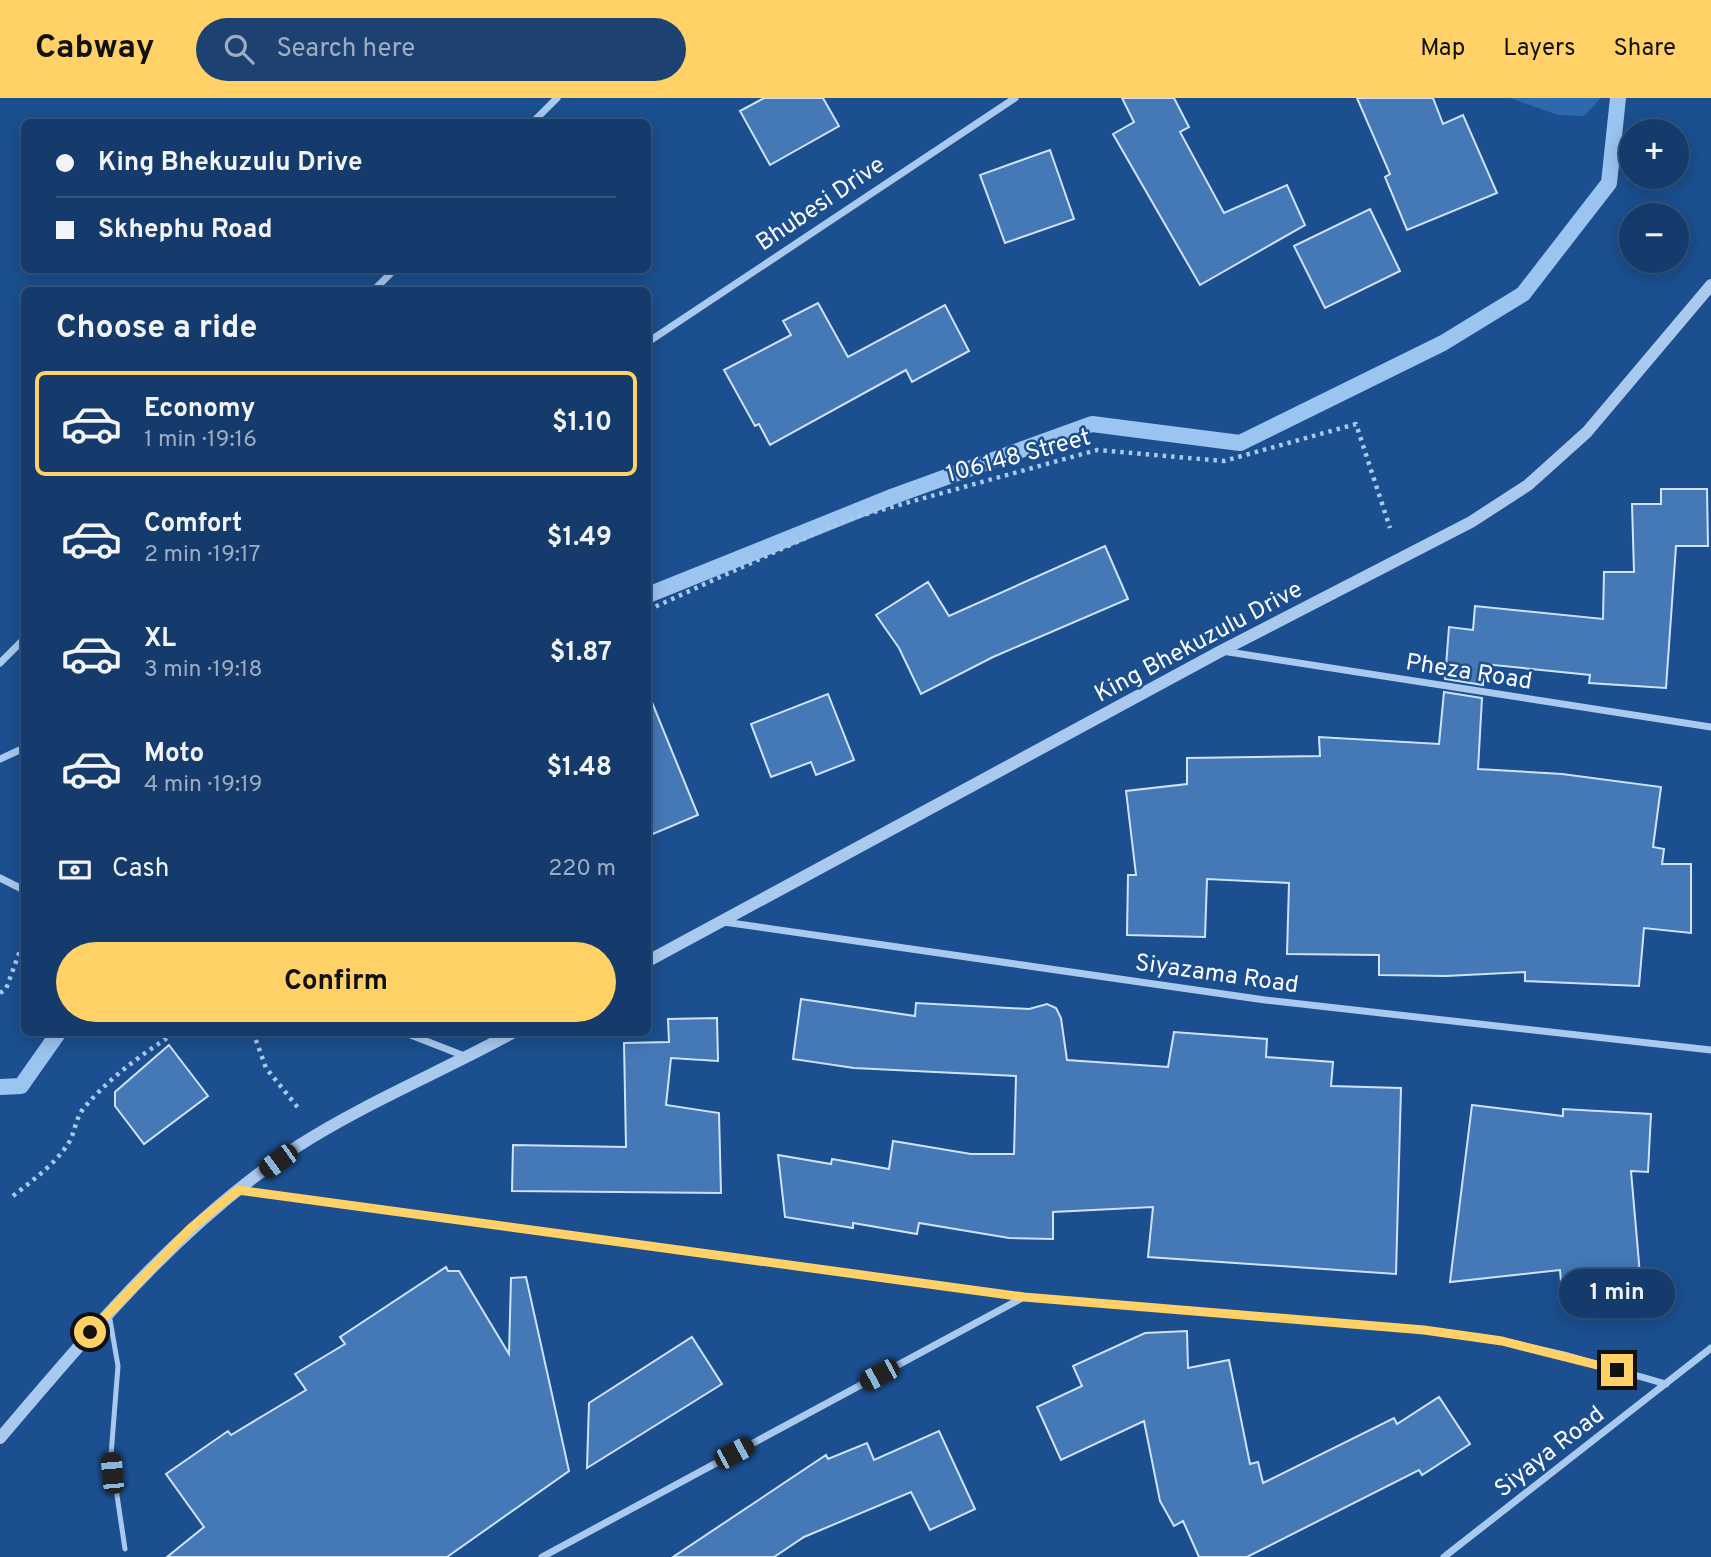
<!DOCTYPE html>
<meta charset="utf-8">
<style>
body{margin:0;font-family:Overpass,sans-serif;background:#1d4271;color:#f1f3f6;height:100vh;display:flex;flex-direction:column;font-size:26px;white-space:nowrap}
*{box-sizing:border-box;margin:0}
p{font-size:23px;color:#9dadc1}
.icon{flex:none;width:38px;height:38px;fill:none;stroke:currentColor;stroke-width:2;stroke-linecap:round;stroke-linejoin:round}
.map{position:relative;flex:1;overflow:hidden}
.sheet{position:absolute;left:21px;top:189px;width:630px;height:749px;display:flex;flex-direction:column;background:#143b6b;border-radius:10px;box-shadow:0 4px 18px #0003,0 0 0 2px #33557e}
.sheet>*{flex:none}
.top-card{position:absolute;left:21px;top:21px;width:630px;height:154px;border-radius:10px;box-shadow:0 4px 18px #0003,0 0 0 2px #33557e;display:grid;align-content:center;height:154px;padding:0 35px;background:#143b6b}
.controls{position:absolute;left:1619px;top:21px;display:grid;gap:14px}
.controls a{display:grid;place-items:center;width:70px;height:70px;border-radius:50%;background:#143b6b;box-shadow:0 4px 18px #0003,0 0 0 2px #33557e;font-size:35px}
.end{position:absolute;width:32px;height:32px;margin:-16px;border:9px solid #ffd166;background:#111;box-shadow:0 0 0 4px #111}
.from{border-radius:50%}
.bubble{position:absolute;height:49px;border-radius:24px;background:#143b6b;box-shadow:0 4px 18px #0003,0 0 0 2px #33557e;font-size:23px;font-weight:700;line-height:49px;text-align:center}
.car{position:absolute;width:21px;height:42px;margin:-21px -10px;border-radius:9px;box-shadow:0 0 5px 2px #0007;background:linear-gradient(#222 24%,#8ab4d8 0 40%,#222 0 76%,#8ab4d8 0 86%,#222 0)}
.top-card b{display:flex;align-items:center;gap:24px;height:66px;font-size:26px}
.top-card b+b{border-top:2px solid #33557e}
.top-card i{width:18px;height:18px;background:#f1f3f6}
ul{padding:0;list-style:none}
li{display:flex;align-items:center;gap:21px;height:105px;margin:0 14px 10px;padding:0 21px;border:4px solid transparent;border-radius:10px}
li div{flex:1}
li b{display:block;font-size:26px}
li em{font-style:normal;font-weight:700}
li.on{border-color:#ffd166}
li>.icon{width:63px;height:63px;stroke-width:1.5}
h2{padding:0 35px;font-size:32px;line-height:84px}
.pay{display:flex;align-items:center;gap:18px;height:77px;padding:0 35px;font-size:26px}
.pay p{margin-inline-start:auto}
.button{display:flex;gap:14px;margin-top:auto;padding:14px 35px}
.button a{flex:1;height:80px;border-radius:42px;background:#ffd166;color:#111;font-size:28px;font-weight:700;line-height:80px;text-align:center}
header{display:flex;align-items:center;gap:42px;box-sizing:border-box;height:98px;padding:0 35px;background:#ffd166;color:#111}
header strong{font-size:33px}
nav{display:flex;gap:38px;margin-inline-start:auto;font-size:24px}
.search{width:490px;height:63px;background:#1d4271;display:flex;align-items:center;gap:18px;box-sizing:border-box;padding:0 24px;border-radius:38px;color:#9dadc1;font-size:26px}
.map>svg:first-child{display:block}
.green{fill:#2e69ad}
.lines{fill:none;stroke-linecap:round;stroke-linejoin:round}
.stream{stroke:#9cc4f0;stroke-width:16}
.building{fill:#4478b7;stroke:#cfe3fa;stroke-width:2}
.path{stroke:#a9c9ee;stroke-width:4.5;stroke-dasharray:3.5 5;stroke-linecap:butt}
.service{stroke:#a9c9ee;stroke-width:5}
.minor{stroke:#a9c9ee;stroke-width:7}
.tertiary{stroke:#a9c9ee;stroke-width:12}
.route{stroke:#ffd166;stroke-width:9}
.labels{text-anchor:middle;stroke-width:5;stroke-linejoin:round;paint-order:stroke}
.street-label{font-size:24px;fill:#fff;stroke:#1b4f8f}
</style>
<header>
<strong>Cabway</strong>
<div class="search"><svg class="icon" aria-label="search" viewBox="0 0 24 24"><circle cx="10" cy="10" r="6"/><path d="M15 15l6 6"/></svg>Search here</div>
<nav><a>Map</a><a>Layers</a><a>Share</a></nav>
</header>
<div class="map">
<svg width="1711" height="1459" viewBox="0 0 1711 1459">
<rect width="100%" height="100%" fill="#1b4f8f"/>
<path class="green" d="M 1510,0 L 1601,0 L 1584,18 L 1558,17 Z"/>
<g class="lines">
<path class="stream" d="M 648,497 L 894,398 L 1092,326 L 1240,345 L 1443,245 L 1523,196 L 1609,85 L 1618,0
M 0,989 L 21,988 L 59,934"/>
</g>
<path class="building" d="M 764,0 L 823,0 L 839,28 L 770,67 L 740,13 Z
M 1122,0 L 1174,0 L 1189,29 L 1180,34 L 1224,115 L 1287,87 L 1305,127 L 1200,187 L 1113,36 L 1134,24 Z
M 1357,0 L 1433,0 L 1443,26 L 1463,17 L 1497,95 L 1407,132 L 1385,79 L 1390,76 Z
M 1050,52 L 1074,121 L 1005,145 L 980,77 Z
M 1370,111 L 1400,173 L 1325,210 L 1294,148 Z
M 818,205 L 848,259 L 945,207 L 969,253 L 912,284 L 906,272 L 770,347 L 759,326 L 755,328 L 724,272 L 791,237 L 783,223 Z
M 1661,391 L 1707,391 L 1708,448 L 1676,448 L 1666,590 L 1589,585 L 1590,577 L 1484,566 L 1483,587 L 1445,581 L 1449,529 L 1473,532 L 1475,508 L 1603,521 L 1604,474 L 1634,474 L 1632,406 L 1661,406 Z
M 1105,448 L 1128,501 L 993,559 L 921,596 L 899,550 L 876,517 L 928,484 L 949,518 Z
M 1444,594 L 1482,600 L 1478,671 L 1562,676 L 1661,689 L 1653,749 L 1664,751 L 1662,766 L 1691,766 L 1691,835 L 1644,830 L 1639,888 L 1525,883 L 1525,874 L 1446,878 L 1379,877 L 1379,857 L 1287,856 L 1289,785 L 1207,781 L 1205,839 L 1127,837 L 1128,777 L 1136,777 L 1126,693 L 1187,686 L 1187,660 L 1320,658 L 1319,639 L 1439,646 Z
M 828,596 L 854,662 L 816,677 L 811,664 L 771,679 L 751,626 Z
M 649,597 L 698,717 L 648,738 L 648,598 Z
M 801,901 L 915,918 L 916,905 L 1029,911 L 1047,906 L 1056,910 L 1061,920 L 1067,962 L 1168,969 L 1174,934 L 1267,941 L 1266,959 L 1333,964 L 1331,988 L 1401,990 L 1396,1176 L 1148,1159 L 1153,1109 L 1053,1114 L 1053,1141 L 1009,1140 L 919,1125 L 917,1136 L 853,1125 L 853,1130 L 785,1119 L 778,1057 L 831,1066 L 832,1061 L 889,1071 L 893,1043 L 971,1056 L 1014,1056 L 1016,978 L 854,970 L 793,961 Z
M 717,920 L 718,963 L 671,960 L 666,1007 L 719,1015 L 721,1095 L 512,1093 L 513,1047 L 626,1049 L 624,945 L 669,944 L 668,921 Z
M 169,947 L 208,998 L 144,1046 L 115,1008 L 115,994 Z
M 1472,1007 L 1563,1018 L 1563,1011 L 1651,1016 L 1648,1074 L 1631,1073 L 1641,1188 L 1562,1196 L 1560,1172 L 1450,1184 Z
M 446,1169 L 448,1173 L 459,1173 L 509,1256 L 511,1180 L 526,1179 L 569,1373 L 447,1459 L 167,1459 L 204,1429 L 166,1376 L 228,1333 L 231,1337 L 306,1292 L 295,1276 L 345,1246 L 340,1239 Z
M 1187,1233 L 1188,1270 L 1229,1262 L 1250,1366 L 1258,1364 L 1263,1385 L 1394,1320 L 1397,1326 L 1439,1299 L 1470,1346 L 1422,1377 L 1419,1372 L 1247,1459 L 1199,1459 L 1183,1423 L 1174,1428 L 1160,1403 L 1144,1323 L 1061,1362 L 1037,1309 L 1082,1288 L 1073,1268 L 1145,1235 Z
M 692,1239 L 722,1286 L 587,1370 L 589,1305 Z
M 939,1333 L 975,1411 L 930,1432 L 911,1394 L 804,1439 L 774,1459 L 673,1459 L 826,1357 L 828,1361 L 867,1345 L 874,1362 Z"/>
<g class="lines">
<path class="path" d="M 648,512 L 845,422 L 1097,352 L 1224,363 L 1356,326 L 1390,430
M 0,895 L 6,891 L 24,842
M 253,934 L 266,970 L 299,1011
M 13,1098 C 33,1082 54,1067 68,1046 C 75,1035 75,1022 83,1011 C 110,979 141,957 176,934"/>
<path class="service" d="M 109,1216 L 118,1268 L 111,1357 L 125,1451"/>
<path class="minor" d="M 533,24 L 557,0
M 374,192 L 394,172
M 648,244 L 1015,0
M 1222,553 L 1711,629
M 0,565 L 24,541
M 0,661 L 24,650
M 0,780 L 24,792
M 724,824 L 1265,902 L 1711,952
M 403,934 L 467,959
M 239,1092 L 1024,1199 L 1424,1232 L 1502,1243 L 1568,1258 L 1666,1286
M 542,1459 L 1024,1199
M 1444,1459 L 1711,1250"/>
<path class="tertiary" d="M 648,863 L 1221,553 L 1471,424 L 1528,387 L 1587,334 L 1711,187
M 0,1340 C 91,1234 180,1125 298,1048 C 367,1004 443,973 514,934"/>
</g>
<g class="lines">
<path class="route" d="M 90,1234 L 191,1130 L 238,1092 L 1024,1199 L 1424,1232 L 1502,1243 L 1617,1272"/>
</g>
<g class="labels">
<g class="street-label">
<text transform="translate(820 105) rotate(-34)" y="8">Bhubesi Drive</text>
<text transform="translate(1018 357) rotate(-15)" y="8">106148 Street</text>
<text transform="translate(1198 543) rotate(-28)" y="8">King Bhekuzulu Drive</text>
<text transform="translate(1469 573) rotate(9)" y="8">Pheza Road</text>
<text transform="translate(1217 875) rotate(8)" y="8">Siyazama Road</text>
<text transform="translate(1549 1353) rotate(-38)" y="8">Siyaya Road</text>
</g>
</g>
</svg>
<div class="controls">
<a>+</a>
<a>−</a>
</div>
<i class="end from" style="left:90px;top:1234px"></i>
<i class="end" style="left:1617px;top:1272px"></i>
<div class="bubble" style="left:1559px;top:1171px;width:116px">1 min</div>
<i class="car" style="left:278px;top:1063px;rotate:234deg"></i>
<i class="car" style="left:879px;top:1277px;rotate:242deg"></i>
<i class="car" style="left:734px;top:1355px;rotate:62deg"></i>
<i class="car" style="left:112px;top:1375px;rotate:355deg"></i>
<div class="top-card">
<b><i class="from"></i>King Bhekuzulu Drive</b>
<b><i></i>Skhephu Road</b>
</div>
<section class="sheet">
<h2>Choose a ride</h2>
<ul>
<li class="on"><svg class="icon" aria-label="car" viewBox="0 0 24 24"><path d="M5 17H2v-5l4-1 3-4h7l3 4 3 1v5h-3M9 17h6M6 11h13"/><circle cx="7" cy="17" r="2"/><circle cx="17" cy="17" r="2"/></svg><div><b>Economy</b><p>1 min · 19:16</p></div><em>$1.10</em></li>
<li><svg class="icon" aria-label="car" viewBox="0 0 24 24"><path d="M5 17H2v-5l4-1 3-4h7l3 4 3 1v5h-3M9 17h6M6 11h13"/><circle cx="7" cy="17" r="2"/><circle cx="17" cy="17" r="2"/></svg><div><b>Comfort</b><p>2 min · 19:17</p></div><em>$1.49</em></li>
<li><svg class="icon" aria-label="car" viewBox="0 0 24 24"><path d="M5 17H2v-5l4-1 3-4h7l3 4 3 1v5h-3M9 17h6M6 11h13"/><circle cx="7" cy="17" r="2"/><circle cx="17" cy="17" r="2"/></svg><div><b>XL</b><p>3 min · 19:18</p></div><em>$1.87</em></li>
<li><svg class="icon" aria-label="car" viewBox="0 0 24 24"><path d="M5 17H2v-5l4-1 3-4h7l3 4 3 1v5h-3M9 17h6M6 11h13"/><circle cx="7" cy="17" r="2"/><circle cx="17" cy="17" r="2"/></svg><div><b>Moto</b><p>4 min · 19:19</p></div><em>$1.48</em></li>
</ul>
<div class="pay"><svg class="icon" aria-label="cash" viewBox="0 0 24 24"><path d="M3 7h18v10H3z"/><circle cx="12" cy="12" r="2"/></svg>Cash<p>220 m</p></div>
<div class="button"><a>Confirm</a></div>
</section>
</div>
